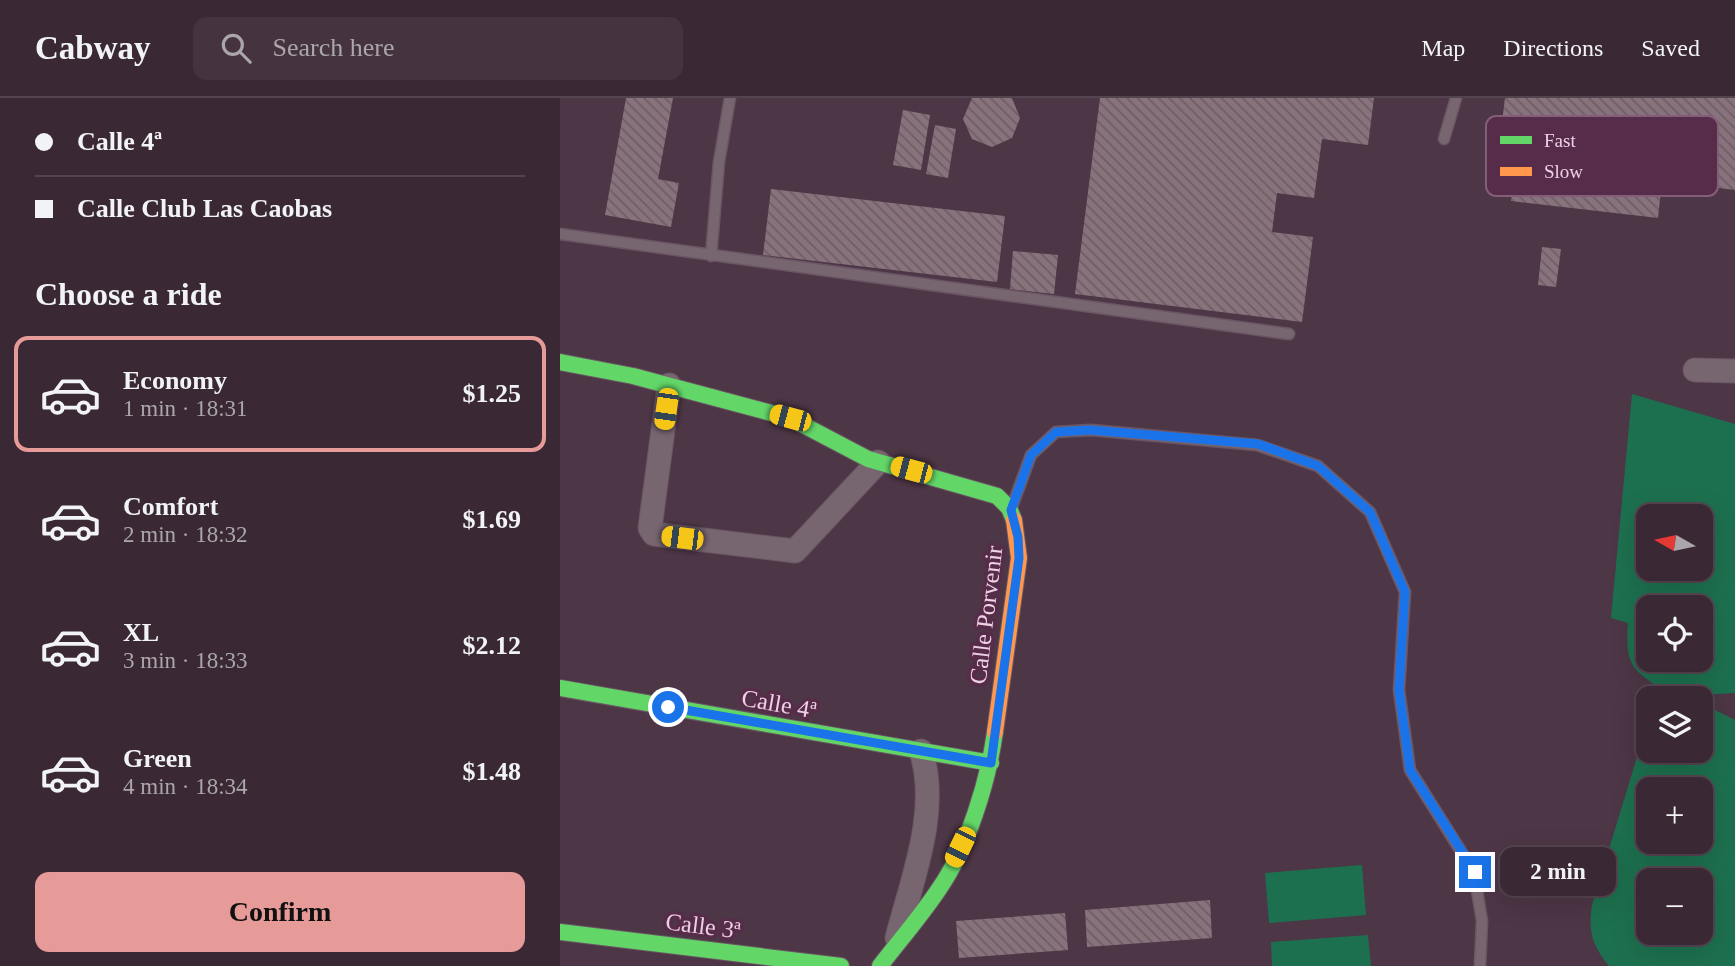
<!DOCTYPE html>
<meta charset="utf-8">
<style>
body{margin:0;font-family:"Times New Roman",serif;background:#453440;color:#f1f3f6;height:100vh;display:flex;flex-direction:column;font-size:26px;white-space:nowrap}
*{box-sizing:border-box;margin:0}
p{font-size:23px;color:#aba6ac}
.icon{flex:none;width:38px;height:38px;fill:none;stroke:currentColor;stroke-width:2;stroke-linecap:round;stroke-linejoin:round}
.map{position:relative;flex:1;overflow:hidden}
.details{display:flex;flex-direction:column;background:#3a2834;width:560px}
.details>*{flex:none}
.guide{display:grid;align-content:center;height:154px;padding:0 35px;background:#3a2834}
.needle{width:46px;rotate:279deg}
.buttons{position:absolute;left:1076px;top:406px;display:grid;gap:14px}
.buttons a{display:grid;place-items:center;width:77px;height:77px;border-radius:14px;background:#3a2834;box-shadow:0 7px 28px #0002,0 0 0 2px #54444f;font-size:35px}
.end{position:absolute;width:32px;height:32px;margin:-16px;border:9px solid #1a73e8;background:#fff;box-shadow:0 0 0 4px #fff}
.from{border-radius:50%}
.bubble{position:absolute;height:49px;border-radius:14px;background:#3a2834;box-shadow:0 7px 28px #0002,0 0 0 2px #54444f;font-size:23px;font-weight:800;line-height:49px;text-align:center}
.car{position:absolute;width:21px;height:42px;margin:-21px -10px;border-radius:9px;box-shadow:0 0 5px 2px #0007;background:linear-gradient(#f5c518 24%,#345 0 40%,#f5c518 0 76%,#345 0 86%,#f5c518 0)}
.guide b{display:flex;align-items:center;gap:24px;height:66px;font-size:26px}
.guide b+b{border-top:2px solid #54444f}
.guide i{width:18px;height:18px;background:#f1f3f6}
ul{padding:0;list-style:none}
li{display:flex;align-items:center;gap:21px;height:116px;margin:0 14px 10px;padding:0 21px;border:4px solid transparent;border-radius:14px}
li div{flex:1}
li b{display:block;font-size:26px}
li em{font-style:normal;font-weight:800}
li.active{border-color:#e69b98}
li>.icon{width:63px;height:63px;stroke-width:1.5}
h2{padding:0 35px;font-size:32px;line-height:84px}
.cta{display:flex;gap:14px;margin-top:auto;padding:14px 35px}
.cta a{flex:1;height:80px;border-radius:14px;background:#e69b98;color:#111;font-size:28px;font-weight:800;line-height:80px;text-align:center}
header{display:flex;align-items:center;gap:42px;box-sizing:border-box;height:98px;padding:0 35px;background:#3a2834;border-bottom:2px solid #54444f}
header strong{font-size:33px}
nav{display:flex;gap:38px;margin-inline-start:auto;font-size:24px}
.search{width:490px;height:63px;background:#453440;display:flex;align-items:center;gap:18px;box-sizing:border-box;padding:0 24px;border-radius:14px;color:#aba6ac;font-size:26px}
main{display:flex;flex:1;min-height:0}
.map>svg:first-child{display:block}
.grass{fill:#1d704f;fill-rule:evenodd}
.building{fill:url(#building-back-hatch)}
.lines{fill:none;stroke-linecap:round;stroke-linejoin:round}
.lane-casing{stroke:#6a5564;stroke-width:13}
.street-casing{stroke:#6a5564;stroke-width:25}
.fast-casing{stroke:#6a5564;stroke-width:18}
.slow-casing{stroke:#6a5564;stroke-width:18}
.lane{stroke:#776570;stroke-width:10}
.street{stroke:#776570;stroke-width:23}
.fast{stroke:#63d668;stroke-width:16}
.slow{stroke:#ff974d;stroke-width:16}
.route{stroke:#1a73e8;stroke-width:9}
.labels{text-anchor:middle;stroke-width:7;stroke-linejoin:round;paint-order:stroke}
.street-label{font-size:24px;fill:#edd2e3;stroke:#572c4a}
.key{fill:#572c4a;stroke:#845e78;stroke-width:2}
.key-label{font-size:19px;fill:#edd2e3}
</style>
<header>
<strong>Cabway</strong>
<div class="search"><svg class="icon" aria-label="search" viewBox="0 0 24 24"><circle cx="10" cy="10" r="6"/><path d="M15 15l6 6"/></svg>Search here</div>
<nav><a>Map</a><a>Directions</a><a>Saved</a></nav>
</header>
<main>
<section class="details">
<div class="guide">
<b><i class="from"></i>Calle 4ª</b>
<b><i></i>Calle Club Las Caobas</b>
</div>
<h2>Choose a ride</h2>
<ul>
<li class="active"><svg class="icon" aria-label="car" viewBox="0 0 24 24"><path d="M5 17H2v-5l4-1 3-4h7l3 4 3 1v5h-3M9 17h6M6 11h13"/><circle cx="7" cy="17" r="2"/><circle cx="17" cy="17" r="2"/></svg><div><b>Economy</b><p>1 min · 18:31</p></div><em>$1.25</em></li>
<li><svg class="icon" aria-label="car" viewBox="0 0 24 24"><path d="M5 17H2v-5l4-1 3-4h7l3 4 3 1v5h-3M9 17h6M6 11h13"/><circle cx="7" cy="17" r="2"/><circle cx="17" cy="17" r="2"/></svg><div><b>Comfort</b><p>2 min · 18:32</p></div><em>$1.69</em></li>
<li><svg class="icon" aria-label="car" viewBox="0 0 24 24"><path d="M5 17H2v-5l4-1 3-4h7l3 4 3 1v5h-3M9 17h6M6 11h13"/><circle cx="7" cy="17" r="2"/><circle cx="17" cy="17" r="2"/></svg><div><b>XL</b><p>3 min · 18:33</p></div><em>$2.12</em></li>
<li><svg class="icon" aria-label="car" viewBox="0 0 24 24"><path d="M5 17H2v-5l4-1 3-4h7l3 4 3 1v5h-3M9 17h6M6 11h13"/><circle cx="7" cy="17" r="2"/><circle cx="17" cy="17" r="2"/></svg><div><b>Green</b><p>4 min · 18:34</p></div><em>$1.48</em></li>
</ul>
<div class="cta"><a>Confirm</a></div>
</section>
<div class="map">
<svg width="1175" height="868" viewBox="0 0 1175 868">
<defs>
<pattern id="building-back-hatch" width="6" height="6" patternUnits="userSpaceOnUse" patternTransform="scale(1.75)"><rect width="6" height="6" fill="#88727c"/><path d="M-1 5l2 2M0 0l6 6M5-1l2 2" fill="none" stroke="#6e5e66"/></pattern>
</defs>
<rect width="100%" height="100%" fill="#4d3646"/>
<path class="grass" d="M 1072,296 L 1175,326 L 1175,595 L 1096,600 L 1097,597 L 1112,598 C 1076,573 1064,573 1068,525 L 1051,520 ZM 1088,418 L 1141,418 L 1141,471 L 1088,471 ZM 1088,509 L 1141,509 L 1141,562 L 1088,562 Z
M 1141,605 L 1175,622 L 1175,868 L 1049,868 C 1032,847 1028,833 1032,807 L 1088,623 L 1088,653 L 1141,653 ZM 1088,691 L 1141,691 L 1141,744 L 1088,744 ZM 1088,782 L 1141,782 L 1141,835 L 1088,835 Z
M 802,767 L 806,817 L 709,825 L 705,775 Z
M 808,837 L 811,868 L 712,868 L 711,844 Z"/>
<path class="building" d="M 66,0 L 113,0 L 98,81 L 119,85 L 111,129 L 45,117 Z
M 412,0 L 452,0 L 460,20 L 452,40 L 432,49 L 412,41 L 403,21 Z
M 540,0 L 814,0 L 808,47 L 762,41 L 754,100 L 717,95 L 712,134 L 753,139 L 742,224 L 515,196 Z
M 945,0 L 1175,0 L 1175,92 L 1102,83 L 1098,120 L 951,103 L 955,67 L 937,65 Z
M 343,12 L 370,17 L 361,72 L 333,67 Z
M 375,27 L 396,31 L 388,80 L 366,76 Z
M 211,91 L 445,118 L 437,184 L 203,157 Z
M 982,149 L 1001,151 L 996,189 L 978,187 Z
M 453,153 L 498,157 L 494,196 L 450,191 Z
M 650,802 L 652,840 L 527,849 L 525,812 Z
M 505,815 L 508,852 L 399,860 L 396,823 Z"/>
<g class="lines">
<defs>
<path id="lane" d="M 884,41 L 896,0
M 0,136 L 729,236
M 151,158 L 159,64 L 170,0
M 453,406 L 471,357 L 496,334 L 531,332 L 697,347 L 758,368 L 810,414 L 845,494 L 839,592 L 850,672 L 914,774 L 922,823 L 920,868"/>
<path id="street" d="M 1135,272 L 1175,273
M 109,287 L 90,430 L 94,436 L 235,453 L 318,364
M 337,840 C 352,781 380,713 361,653"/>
<path id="fast" d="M 0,264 L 73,278 L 230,320 L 308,361 L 437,398 L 449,410 L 454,422
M 0,590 L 431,665
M 0,834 L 281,868
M 320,868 C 340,842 361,818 379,791 C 408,749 428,684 435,634"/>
<path id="slow" d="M 435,634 L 459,460 L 454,422"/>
</defs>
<use href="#lane" class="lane-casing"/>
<use href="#street" class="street-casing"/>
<use href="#fast" class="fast-casing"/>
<use href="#slow" class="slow-casing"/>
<use href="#lane" class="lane"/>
<use href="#street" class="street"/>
<use href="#fast" class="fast"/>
<use href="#slow" class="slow"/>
</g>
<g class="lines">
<path class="route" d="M 108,609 L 431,665 L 459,460 L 458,439 L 451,412 L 471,357 L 496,334 L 530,332 L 698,346 L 758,368 L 810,414 L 845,494 L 839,592 L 850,672 L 915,774"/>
</g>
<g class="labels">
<g class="street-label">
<text transform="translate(426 517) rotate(-83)" y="8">Calle Porvenir</text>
<text transform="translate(219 606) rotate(10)" y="8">Calle 4ª</text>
<text transform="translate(143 828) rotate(7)" y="8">Calle 3ª</text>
</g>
</g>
<rect x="926" y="18" width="232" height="80" rx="10" class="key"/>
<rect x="940" y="38" width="32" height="8" fill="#63d668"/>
<rect x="940" y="69" width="32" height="9" fill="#ff974d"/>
<g class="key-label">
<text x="984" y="49">Fast</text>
<text x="984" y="80">Slow</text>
</g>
</svg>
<div class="buttons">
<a><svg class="needle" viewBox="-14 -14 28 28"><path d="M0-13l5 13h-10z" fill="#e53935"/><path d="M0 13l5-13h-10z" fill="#aba6ac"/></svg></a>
<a><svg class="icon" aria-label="locate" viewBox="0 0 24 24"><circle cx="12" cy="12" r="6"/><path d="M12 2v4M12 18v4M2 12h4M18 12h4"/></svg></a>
<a><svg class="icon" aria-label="layers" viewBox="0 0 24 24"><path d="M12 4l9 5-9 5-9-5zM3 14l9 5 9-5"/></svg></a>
<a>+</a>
<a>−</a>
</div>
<i class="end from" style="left:108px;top:609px"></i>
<i class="end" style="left:915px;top:774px"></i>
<div class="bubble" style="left:940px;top:749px;width:116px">2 min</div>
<i class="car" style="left:106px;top:311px;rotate:188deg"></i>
<i class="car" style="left:230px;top:320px;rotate:285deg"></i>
<i class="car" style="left:351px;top:372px;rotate:285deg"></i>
<i class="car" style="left:122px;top:440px;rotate:277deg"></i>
<i class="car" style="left:400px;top:749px;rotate:206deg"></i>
</div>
</main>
